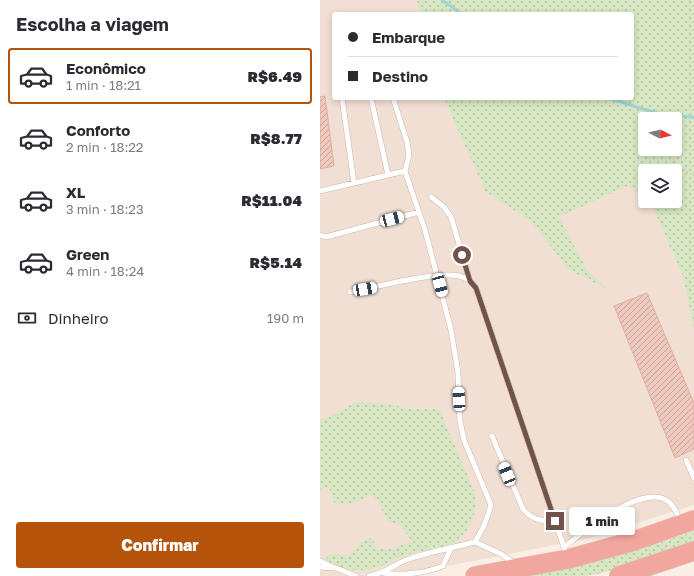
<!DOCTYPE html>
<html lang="pt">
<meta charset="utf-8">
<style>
body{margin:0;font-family:"Golos Text",sans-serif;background:#f7f7f7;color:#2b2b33;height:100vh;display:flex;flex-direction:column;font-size:15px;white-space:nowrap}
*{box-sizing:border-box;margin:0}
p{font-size:13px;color:#7c7c81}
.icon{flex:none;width:22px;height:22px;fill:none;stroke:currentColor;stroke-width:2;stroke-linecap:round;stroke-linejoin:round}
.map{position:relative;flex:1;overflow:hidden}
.sheet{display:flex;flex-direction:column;background:#fff;width:320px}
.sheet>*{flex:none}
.hud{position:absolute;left:12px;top:12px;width:302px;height:88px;border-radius:4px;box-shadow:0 2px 6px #0003;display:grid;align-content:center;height:88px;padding:0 16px;background:#fff}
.needle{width:26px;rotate:97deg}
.buttons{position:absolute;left:318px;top:112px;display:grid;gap:8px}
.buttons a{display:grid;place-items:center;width:44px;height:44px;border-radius:4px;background:#fff;box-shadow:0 2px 6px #0003;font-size:20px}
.end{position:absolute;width:18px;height:18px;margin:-9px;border:5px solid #72534b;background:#fff;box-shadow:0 0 0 2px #fff}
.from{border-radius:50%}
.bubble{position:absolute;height:28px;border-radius:4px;background:#fff;box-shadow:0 2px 6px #0003;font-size:13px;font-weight:800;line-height:28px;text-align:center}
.car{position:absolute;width:12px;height:24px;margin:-12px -6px;border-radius:5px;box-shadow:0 0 3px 1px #0007;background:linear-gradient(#fff 24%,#345 0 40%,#fff 0 76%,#345 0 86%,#fff 0)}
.hud b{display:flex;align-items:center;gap:14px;height:38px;font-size:15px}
.hud b+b{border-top:1px solid #e1e1e2}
.hud i{width:10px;height:10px;background:#2b2b33}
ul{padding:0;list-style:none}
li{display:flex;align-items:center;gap:12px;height:56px;margin:0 8px 6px;padding:0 8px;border:2px solid transparent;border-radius:4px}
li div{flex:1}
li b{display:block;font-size:15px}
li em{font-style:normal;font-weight:800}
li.selected{border-color:#b45309}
li>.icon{width:36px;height:36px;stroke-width:1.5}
h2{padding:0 16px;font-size:18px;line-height:48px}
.pay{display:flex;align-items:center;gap:10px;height:44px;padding:0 16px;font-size:15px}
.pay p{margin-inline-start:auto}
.button{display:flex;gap:8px;margin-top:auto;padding:8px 16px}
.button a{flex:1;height:46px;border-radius:4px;background:#b45309;color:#fff;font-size:16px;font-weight:800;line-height:46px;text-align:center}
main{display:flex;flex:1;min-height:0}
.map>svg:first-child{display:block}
.residential{fill:#f2dfd3;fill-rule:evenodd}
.grass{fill:url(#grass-dots);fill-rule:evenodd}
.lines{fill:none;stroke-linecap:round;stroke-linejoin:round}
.stream{stroke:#a1d4d4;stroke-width:3}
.building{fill:url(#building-hatch);stroke:#e0ad9f}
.lane-casing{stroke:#ceb7ae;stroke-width:6}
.highway-casing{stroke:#d5cbc9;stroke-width:20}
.path{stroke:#d3aca1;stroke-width:1.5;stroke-dasharray:1 3;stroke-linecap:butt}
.lane{stroke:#fff;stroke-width:5}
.highway{stroke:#f2a79e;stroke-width:19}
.route{stroke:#72534b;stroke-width:5}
</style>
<main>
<section class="sheet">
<h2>Escolha a viagem</h2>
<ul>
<li class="selected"><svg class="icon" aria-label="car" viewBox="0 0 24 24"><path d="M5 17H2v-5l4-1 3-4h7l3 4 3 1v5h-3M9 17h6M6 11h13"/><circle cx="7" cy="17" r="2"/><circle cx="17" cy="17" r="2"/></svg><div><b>Econômico</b><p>1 min · 18:21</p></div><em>R$6.49</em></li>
<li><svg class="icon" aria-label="car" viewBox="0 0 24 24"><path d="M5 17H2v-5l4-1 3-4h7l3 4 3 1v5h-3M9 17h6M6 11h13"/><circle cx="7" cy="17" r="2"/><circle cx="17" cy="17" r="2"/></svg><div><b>Conforto</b><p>2 min · 18:22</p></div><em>R$8.77</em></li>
<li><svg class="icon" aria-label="car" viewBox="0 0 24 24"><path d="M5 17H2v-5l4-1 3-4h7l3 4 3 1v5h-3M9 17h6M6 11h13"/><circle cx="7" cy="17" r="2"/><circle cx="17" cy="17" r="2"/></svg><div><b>XL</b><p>3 min · 18:23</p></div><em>R$11.04</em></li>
<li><svg class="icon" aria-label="car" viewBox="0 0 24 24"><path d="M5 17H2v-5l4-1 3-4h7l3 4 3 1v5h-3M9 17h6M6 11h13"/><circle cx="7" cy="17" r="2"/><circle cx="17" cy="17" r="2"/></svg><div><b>Green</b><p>4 min · 18:24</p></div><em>R$5.14</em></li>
</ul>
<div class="pay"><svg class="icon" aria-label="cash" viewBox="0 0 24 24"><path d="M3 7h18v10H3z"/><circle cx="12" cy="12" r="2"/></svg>Dinheiro<p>190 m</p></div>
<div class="button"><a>Confirmar</a></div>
</section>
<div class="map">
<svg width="374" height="576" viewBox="0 0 374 576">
<defs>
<pattern id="grass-dots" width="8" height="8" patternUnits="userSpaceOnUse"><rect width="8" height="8" fill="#d8e7c3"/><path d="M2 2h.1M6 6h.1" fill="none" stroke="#b4bea0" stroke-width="1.8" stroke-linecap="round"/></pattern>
<pattern id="building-hatch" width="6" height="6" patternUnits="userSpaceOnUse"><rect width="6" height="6" fill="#efc9bd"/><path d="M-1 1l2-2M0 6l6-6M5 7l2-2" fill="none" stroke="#c6a69c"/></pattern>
</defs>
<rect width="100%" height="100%" fill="#fbeee4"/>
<path class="residential" d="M 0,0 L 374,0 L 374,505 L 270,538 L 77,576 L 0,576 ZM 14,14 L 312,14 L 312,98 L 14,98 ZM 325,119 L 355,119 L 355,149 L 325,149 ZM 325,171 L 355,171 L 355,201 L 325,201 Z"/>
<path class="grass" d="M 97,0 L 374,0 L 374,329 L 363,276 L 330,201 L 355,201 L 355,171 L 325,171 L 325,196 L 307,186 L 239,217 L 267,270 L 288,289 L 249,270 L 211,221 L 165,191 L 124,98 L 312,98 L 312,14 L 100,14 ZM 325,119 L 355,119 L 355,149 L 325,149 Z
M 36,402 L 70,404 L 88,409 L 119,409 L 155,493 C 158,518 147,539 122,548 C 110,552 95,551 83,556 C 76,558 70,562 64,565 C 45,573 26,571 7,564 L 6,556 L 14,554 L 29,556 C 36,547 41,540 52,538 L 58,551 L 60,549 L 73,549 L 83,544 L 94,542 L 90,539 L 80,525 L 66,520 L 59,502 L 51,495 L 32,504 L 15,504 L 9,488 L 3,488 L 0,491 L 0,420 L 13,415 Z
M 374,531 L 374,544 L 279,574 L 267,576 L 203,576 C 263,565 316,551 374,531 Z"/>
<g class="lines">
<path class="stream" d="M 122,0 L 142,14
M 288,98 L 346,116 L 374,117"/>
</g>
<path class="building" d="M 5,96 L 14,166 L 0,169 L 0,97 Z
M 327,293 L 374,403 L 374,449 L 355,458 L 294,306 Z"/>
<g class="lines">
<defs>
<path id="lane" d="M 22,98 L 34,183
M 51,98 L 68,175
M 73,98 L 87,142 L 89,155 L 85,171
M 0,191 L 85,171 L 105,230 L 131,330 L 138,373 L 140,421 L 144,440 L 171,505 L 164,526 L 155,542 C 132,548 108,552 86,560 C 71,566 67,573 49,576
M 111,197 L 124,207 L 131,217 L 150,281
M 0,235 L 6,237 L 99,212
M 30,292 C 57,287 115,271 139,276 C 148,278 152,282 156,288 L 247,556
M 172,436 L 203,509 C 213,520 220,521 235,521
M 366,460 L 374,478
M 155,542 L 181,554 L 194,563
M 244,547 C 263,532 324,481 349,502 C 355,507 357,514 360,521
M 0,561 L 13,567
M 0,567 L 16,568 L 36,576
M 63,573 C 82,576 105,573 123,566 L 131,548"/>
<path id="highway" d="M 155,576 L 248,559 L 314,541 L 374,520
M 299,576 L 374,551"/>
</defs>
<use href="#lane" class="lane-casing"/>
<use href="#highway" class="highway-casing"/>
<path class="path" d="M 357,165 L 374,176"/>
<use href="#lane" class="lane"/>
<use href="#highway" class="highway"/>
</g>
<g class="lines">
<path class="route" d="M 142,255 L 150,281 L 156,288 L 235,521"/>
</g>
</svg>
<div class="buttons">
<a><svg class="needle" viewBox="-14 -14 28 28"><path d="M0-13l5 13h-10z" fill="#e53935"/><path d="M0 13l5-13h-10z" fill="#7c7c81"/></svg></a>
<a><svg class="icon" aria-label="layers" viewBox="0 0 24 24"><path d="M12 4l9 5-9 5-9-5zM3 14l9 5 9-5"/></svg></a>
</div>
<i class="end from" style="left:142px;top:255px"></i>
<i class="end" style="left:235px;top:521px"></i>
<div class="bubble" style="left:249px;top:507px;width:66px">1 min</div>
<i class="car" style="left:72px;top:219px;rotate:75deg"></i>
<i class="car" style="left:120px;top:285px;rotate:165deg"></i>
<i class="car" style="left:45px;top:289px;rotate:80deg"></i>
<i class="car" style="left:139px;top:399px;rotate:357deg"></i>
<i class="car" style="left:187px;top:474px;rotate:338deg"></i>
<div class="hud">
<b><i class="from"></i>Embarque</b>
<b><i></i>Destino</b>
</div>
</div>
</main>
